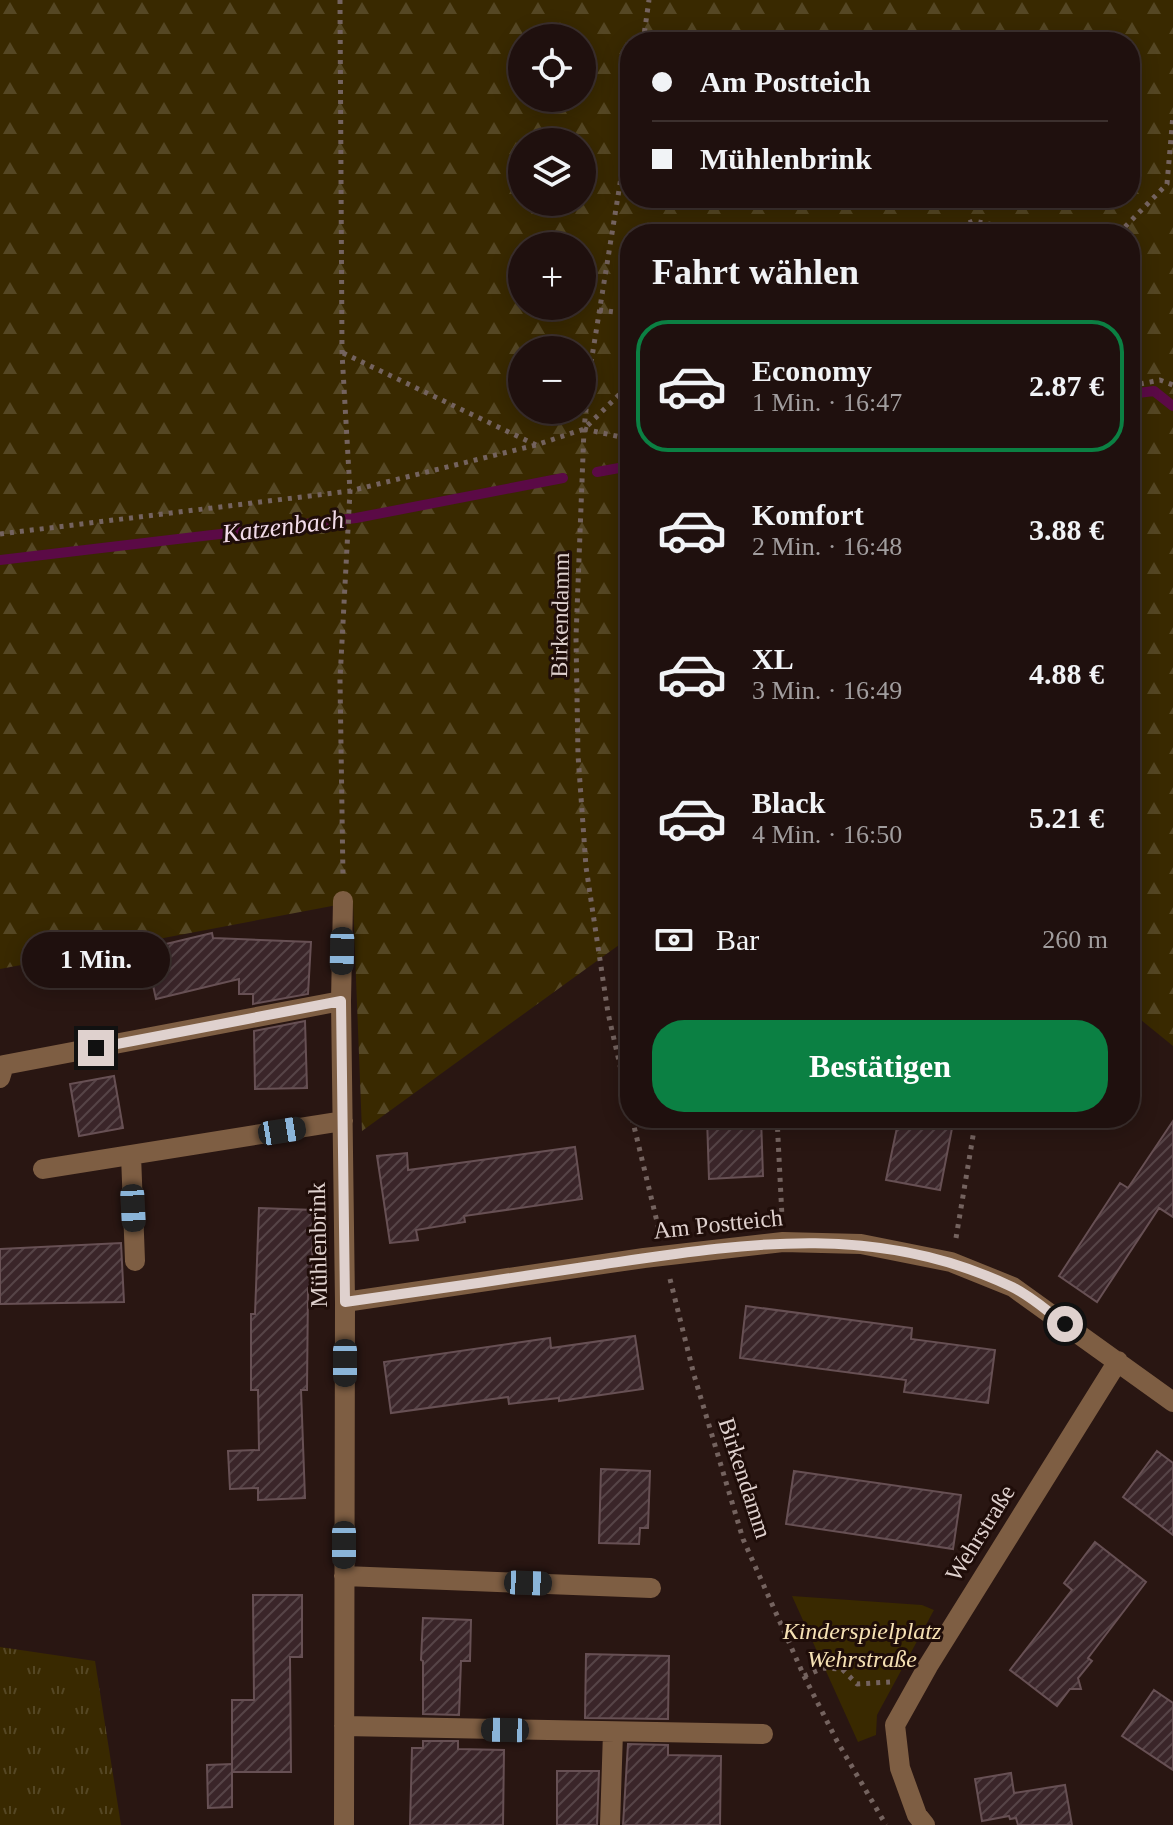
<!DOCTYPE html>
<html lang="de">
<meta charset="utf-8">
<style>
body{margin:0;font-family:"Times New Roman",serif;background:#2c1e1c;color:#f1f3f6;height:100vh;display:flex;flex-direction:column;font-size:30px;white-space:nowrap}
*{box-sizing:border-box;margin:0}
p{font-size:26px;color:#a19d9e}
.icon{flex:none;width:44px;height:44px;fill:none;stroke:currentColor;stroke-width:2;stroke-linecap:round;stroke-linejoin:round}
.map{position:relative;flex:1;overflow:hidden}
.drawer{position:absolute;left:620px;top:224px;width:520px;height:904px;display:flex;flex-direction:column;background:#1f100e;border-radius:32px;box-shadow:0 4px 20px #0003,0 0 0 2px #3c302e}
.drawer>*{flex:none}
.guide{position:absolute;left:620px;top:32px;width:520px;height:176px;border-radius:32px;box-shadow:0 4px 20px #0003,0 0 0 2px #3c302e;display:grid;align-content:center;height:176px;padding:0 32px;background:#1f100e}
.buttons{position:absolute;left:508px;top:24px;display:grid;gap:16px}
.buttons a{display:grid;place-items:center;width:88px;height:88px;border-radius:50%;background:#1f100e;box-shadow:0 4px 20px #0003,0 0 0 2px #3c302e;font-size:40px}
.end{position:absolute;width:36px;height:36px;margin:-18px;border:10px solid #dfd1ce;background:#111;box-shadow:0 0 0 4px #111}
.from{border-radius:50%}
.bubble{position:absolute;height:56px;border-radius:28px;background:#1f100e;box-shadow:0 4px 20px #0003,0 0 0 2px #3c302e;font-size:26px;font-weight:700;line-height:56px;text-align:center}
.car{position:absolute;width:24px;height:48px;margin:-24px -12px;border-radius:10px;box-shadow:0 0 6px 2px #0007;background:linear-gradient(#222 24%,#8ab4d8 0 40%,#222 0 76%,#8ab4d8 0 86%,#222 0)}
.guide b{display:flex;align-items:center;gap:28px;height:76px;font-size:30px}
.guide b+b{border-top:2px solid #3c302e}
.guide i{width:20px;height:20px;background:#f1f3f6}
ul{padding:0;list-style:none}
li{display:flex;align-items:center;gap:24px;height:132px;margin:0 16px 12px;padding:0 16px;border:4px solid transparent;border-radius:32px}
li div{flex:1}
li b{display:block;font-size:30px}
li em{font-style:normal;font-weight:700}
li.active{border-color:#0b8043}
li>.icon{width:72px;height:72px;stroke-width:1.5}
h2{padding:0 32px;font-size:36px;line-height:96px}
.pay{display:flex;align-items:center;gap:20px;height:88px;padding:0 32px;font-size:30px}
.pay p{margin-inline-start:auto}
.primary-button{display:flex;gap:16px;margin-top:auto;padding:16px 32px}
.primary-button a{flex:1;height:92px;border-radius:32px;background:#0b8043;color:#fff;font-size:32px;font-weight:700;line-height:92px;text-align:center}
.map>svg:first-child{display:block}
.grass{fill:url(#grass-tufts)}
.forest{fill:url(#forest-firs);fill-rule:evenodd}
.park{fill:#392900}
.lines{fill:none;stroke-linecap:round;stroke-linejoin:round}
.stream{stroke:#5b0a46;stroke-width:10}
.building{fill:url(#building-hatch);stroke:#675054;stroke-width:2}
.path{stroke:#74635f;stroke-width:5;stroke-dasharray:4 6;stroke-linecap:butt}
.minor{stroke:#7e5e43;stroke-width:20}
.route{stroke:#dfd1ce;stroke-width:10}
.labels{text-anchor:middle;stroke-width:6;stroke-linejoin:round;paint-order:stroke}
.street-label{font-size:24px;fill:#dfd1ce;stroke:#1f0d09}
.park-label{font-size:24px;font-style:italic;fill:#f6e1b4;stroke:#1f0d09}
.water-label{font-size:26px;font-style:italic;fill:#f2dbe9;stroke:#1f0d09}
</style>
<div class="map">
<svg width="1173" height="1825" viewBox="0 0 1173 1825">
<defs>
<pattern id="grass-tufts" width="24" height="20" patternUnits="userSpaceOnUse" patternTransform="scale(2)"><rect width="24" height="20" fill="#392900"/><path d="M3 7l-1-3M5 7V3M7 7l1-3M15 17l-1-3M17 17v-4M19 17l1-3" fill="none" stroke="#554724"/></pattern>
<pattern id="forest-firs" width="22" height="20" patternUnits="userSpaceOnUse" patternTransform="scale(2)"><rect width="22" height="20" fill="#392900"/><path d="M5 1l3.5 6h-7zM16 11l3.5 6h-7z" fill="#554724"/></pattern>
<pattern id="building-hatch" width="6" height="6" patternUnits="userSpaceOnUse" patternTransform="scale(2)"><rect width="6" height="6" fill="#3a2529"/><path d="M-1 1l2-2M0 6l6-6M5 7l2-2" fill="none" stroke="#564447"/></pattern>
</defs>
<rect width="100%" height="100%" fill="#291612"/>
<path class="grass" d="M 0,1647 L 95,1661 L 121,1825 L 0,1825 Z"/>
<path class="forest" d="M 0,0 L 1173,0 L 1173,1046 L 1130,1011 L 1130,234 L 630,234 L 630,937 L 362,1131 L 353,902 L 0,969 ZM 522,38 L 582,38 L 582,98 L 522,98 ZM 630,42 L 1130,42 L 1130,198 L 630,198 ZM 522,142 L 582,142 L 582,202 L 522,202 ZM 522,246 L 582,246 L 582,306 L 522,306 ZM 522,350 L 582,350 L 582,410 L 522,410 Z"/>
<path class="park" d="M 792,1596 L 922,1605 L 934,1610 L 877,1715 L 876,1735 L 858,1742 Z"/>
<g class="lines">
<path class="stream" d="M 1130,394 L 1154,391 L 1173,406
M 597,472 L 630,466
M 0,560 L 356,518 L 563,478"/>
</g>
<path class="building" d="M 212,933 L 213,938 L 311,942 L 308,994 L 253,1004 L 253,994 L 239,994 L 239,979 L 156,999 L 145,949 Z
M 305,1021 L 307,1088 L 255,1089 L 254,1031 Z
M 114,1076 L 123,1128 L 79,1136 L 70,1084 Z
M 707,1118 L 761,1118 L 763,1176 L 709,1179 Z
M 899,1118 L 954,1118 L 940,1190 L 886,1180 Z
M 1173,1121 L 1173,1217 L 1159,1208 L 1097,1302 L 1059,1276 L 1120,1183 L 1128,1188 Z
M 575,1147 L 582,1199 L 464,1216 L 465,1222 L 416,1230 L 418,1240 L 390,1243 L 377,1156 L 407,1153 L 408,1170 Z
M 259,1208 L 314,1210 L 311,1288 L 308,1288 L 307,1390 L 301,1390 L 305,1498 L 258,1500 L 258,1488 L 230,1489 L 228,1451 L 259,1450 L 258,1390 L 251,1390 L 251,1314 L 255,1314 Z
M 121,1243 L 124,1302 L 0,1304 L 0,1249 Z
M 746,1306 L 912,1328 L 911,1339 L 995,1350 L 988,1403 L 904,1392 L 906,1380 L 740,1358 Z
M 635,1336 L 643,1389 L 559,1401 L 559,1398 L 509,1404 L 508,1397 L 391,1413 L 384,1362 L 550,1338 L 551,1348 Z
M 1157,1451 L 1173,1463 L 1173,1535 L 1123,1497 Z
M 601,1469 L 650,1471 L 648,1528 L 640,1528 L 639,1544 L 599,1543 Z
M 794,1471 L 961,1495 L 953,1549 L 786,1524 Z
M 1095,1542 L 1146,1582 L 1088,1658 L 1092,1661 L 1078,1678 L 1081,1689 L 1070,1689 L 1057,1706 L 1010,1670 L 1072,1590 L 1064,1583 Z
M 253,1595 L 302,1595 L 302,1657 L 290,1657 L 291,1772 L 232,1772 L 232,1700 L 254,1700 Z
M 423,1618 L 471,1620 L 470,1661 L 461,1661 L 459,1715 L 423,1714 L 423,1661 L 421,1660 Z
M 586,1654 L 669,1656 L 668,1719 L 585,1718 Z
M 1154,1690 L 1173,1703 L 1173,1770 L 1122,1736 Z
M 423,1741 L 458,1741 L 458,1749 L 504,1750 L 503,1825 L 410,1825 L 412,1748 L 423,1748 Z
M 628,1744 L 668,1745 L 668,1755 L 721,1756 L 720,1825 L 623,1825 Z
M 232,1764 L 232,1807 L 208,1808 L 207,1765 Z
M 557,1771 L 599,1771 L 597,1825 L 557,1825 Z
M 1011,1773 L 1014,1793 L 1065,1785 L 1072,1825 L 1018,1825 L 1016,1818 L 1010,1819 L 1009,1816 L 982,1821 L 975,1779 Z"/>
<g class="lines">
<path class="path" d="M 340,0 L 342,353 L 350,491 L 340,679 L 343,878
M 643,42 L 649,0
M 630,122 L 591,363 L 584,429 L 576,637 L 578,755 L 586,867 L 608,1013 L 630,1109
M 941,234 L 973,221 L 1040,234
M 1118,234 L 1167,184 L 1173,115
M 599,310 L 630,314
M 343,353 L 536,445
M 1130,386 L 1160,380 L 1173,385
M 584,429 L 630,439
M 0,534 L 350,491 L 536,445 L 584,429 L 630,384
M 632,1118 L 659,1230
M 777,1118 L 782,1217
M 956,1238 L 976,1118
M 670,1279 L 694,1375 L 743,1539 L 804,1676 L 837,1741 L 886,1825
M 804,1676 L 824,1668 L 842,1669 L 857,1684 L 890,1682"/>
<path class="minor" d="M 343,901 L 341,1001 L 345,1302 L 344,1825
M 0,1078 L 4,1065 L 341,1001
M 131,1155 L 135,1261
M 43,1169 L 343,1121
M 345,1302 L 644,1258 L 783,1242 L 861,1244 L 951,1262 L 1013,1287 L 1173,1402
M 344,1576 L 651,1588
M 344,1726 L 763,1734
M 610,1825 L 613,1732
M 925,1825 L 917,1815 L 900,1768 L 895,1725 L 928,1666 L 1118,1361"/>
</g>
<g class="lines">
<path class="route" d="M 96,1048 L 341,1001 L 345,1302 C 429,1290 514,1278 598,1265 C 742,1244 873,1221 1010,1286 C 1030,1295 1048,1312 1065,1324"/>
</g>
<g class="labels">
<g class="street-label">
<text transform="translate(560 615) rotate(-89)" y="8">Birkendamm</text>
<text transform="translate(718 1224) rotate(-6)" y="8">Am Postteich</text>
<text transform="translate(318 1245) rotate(-91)" y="8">Mühlenbrink</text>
<text transform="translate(745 1478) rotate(72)" y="8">Birkendamm</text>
<text transform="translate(980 1533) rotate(-58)" y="8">Wehrstraße</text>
</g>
<g class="park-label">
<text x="862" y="1639">Kinderspielplatz<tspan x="862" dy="28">Wehrstraße</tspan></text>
</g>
<g class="water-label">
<text transform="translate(283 526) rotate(-7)" y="9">Katzenbach</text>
</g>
</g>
</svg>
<div class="buttons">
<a><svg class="icon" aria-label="locate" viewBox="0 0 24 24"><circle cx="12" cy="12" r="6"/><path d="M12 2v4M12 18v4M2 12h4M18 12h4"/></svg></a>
<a><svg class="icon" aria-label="layers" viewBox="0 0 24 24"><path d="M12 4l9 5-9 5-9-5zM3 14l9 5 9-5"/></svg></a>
<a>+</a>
<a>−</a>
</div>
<i class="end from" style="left:1065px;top:1324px"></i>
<i class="end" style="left:96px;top:1048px"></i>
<div class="bubble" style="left:22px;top:932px;width:148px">1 Min.</div>
<i class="car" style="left:342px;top:951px;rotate:181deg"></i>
<i class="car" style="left:282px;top:1131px;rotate:81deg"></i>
<i class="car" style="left:133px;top:1208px;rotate:177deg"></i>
<i class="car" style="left:345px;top:1363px;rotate:180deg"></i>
<i class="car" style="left:344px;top:1545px;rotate:180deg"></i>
<i class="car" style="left:528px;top:1583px;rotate:92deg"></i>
<i class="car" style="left:505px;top:1730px;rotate:271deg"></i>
<div class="guide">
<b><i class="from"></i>Am Postteich</b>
<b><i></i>Mühlenbrink</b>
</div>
<section class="drawer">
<h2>Fahrt wählen</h2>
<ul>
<li class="active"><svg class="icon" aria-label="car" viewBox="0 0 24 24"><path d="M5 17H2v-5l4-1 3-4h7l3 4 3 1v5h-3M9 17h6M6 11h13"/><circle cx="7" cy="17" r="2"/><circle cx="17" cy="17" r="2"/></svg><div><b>Economy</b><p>1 Min. · 16:47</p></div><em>2.87 €</em></li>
<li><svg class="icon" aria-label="car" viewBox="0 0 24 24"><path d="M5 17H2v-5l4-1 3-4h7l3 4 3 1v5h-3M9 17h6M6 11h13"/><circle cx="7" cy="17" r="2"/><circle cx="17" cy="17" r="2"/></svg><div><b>Komfort</b><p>2 Min. · 16:48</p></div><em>3.88 €</em></li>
<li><svg class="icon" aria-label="car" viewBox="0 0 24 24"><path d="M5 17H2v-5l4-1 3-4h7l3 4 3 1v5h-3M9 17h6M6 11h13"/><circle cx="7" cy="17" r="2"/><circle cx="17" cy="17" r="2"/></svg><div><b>XL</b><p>3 Min. · 16:49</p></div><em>4.88 €</em></li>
<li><svg class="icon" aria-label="car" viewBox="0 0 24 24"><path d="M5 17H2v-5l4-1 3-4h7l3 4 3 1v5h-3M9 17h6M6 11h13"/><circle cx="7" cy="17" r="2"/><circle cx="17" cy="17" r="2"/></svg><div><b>Black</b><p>4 Min. · 16:50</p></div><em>5.21 €</em></li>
</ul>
<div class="pay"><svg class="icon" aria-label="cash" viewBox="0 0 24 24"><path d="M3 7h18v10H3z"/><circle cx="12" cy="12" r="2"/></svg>Bar<p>260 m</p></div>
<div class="primary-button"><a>Bestätigen</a></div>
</section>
</div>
